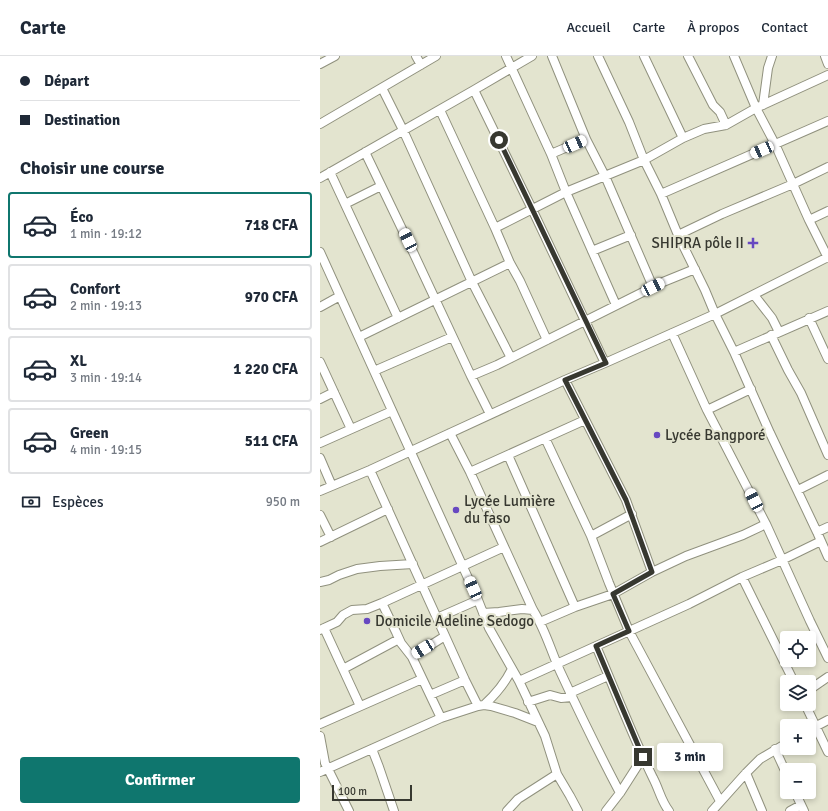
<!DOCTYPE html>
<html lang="fr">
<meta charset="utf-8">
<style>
body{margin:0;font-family:Signika,sans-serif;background:#f2f2f3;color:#1f2937;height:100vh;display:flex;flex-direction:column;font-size:15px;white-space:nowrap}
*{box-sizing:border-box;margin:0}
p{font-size:13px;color:#747a83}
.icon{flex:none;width:22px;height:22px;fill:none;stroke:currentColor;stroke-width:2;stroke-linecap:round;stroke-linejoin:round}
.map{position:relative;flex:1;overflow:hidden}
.drawer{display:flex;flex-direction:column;background:#fff;width:320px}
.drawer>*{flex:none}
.guide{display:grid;align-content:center;height:88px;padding:0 20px;background:#fff}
.fabs{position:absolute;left:460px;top:575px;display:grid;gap:8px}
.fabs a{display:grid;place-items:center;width:36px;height:36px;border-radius:4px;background:#fff;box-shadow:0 2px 6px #0003;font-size:20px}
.scale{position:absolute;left:12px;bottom:10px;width:80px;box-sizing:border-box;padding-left:4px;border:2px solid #373830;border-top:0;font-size:11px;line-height:14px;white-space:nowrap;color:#373830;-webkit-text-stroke:3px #e3e4cf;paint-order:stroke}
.end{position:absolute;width:18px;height:18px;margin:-9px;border:5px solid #373830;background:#fff;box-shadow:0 0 0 2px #fff}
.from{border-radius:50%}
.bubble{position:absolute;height:28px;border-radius:4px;background:#fff;box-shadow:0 2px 6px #0003;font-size:13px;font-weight:700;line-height:28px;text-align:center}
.car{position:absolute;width:12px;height:24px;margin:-12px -6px;border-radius:5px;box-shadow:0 0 3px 1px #0007;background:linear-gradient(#fff 24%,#345 0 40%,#fff 0 76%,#345 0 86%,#fff 0)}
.guide b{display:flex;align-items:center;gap:14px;height:38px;font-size:15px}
.guide b+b{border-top:1px solid #e0e1e3}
.guide i{width:10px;height:10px;background:#1f2937}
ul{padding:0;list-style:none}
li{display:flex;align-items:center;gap:12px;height:66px;margin:0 8px 6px;padding:0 12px;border:2px solid #e0e1e3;border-radius:4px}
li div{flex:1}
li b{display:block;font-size:15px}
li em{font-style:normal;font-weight:700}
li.on{border-color:#0f766e}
li>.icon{width:36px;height:36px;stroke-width:1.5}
h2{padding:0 20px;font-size:18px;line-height:48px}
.pay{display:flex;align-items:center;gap:10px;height:44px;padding:0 20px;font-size:15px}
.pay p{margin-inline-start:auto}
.button{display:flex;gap:8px;margin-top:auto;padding:8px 20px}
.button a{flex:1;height:46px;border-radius:4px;background:#0f766e;color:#fff;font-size:16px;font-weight:700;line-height:46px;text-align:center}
header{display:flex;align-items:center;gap:24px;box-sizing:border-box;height:56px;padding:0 20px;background:#fff;border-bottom:1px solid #e0e1e3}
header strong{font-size:19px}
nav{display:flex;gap:22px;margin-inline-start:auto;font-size:14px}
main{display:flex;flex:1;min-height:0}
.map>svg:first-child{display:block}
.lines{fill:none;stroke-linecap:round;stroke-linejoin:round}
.minor-casing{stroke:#90917e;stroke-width:10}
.minor{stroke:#fff;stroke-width:8}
.route{stroke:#373830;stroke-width:5}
.poi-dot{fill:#6748c1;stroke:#e3e4cf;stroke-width:1.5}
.labels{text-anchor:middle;stroke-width:4;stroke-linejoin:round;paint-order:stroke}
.poi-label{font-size:15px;fill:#373830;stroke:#e3e4cf;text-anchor:start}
</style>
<header>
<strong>Carte</strong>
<nav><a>Accueil</a><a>Carte</a><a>À propos</a><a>Contact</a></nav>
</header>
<main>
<section class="drawer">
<div class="guide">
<b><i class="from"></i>Départ</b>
<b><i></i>Destination</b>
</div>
<h2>Choisir une course</h2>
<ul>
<li class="on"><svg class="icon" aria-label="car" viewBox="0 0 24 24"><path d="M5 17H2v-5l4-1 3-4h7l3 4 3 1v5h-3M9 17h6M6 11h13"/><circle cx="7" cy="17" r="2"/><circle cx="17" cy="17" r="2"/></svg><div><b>Éco</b><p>1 min · 19:12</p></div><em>718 CFA</em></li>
<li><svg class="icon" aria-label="car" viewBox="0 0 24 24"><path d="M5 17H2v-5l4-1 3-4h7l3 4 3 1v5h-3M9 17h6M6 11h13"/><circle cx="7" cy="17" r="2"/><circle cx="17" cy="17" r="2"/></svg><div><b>Confort</b><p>2 min · 19:13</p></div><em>970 CFA</em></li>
<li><svg class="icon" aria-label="car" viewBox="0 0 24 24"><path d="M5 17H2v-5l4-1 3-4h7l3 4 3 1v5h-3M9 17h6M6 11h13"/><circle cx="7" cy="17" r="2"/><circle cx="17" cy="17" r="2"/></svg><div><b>XL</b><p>3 min · 19:14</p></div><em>1 220 CFA</em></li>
<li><svg class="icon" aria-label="car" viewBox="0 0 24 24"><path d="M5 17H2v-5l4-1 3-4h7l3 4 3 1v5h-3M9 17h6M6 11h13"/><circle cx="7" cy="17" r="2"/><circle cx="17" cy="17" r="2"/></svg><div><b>Green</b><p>4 min · 19:15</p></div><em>511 CFA</em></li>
</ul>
<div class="pay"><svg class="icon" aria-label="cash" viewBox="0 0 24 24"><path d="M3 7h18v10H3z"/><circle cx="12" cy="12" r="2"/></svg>Espèces<p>950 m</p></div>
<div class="button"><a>Confirmer</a></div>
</section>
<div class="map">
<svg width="508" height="755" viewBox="0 0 508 755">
<rect width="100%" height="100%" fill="#e3e4cf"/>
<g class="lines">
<defs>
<path id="minor" d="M 96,0 L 101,9
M 186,0 L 231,98 L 246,136 L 296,249
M 278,0 L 309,66 L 324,104 L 341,138 L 358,179 L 385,234 L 395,258 L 414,296 L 450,377 L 497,476 L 508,501
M 324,0 L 363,82
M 368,0 L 393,49 L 400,56 L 406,69
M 414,0 L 436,52 L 455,88 L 489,164 L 508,202
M 505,0 L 508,8
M 0,8 L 15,0
M 62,32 L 83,74 L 152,226 L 191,302
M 154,34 L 212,153 L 285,307
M 443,49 L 448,12 L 452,0
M 120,54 L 175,172 L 190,207 L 200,225 L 227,284
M 0,68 L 116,0
M 266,83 L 285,120 L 333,231
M 45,96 L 94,198 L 151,320 L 170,358
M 231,98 L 266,83 L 232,0
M 10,116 L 78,262
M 0,122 L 154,34 L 212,0
M 341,138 L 508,65
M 25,148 L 61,130
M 489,164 L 508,155
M 175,172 L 246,136 L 324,104 L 363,82 L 384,73 L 406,69 L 436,52 L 508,19
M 358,179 L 402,158 L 473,128 L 508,111
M 272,195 L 311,179
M 0,196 L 158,544 L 169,572 L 199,625 L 225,680 L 237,718 L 250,740 L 258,755
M 434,239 L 452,262 L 459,276
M 0,251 L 20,240
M 489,262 L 508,303
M 352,277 L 387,354 L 446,468 L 490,565 L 508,602
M 451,279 L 468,314 L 481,337 L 508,399
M 39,281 L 190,207
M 414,296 L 508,255
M 0,306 L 31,373
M 54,315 L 132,281
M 151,320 L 177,309 L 343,226 L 375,213
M 245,324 L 306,444 L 332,516
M 0,343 L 14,336
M 387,354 L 431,333
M 130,377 L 150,416 L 213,554 C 225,573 231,595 240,615 C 259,656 279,697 300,737
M 225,382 L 271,480 L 289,527 L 309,575 L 400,745
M 0,387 L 72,355
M 188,399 L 255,551
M 0,402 L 12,430
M 50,414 L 145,624 L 158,650
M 150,416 L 265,364
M 478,434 L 508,419
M 0,435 L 50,414 L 245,324 L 285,307 L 395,258 L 508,201
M 0,459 L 11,481
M 497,476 L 508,471
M 271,480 L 312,458
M 0,486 L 68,453
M 422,521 L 474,626
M 0,526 L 9,524 L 19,519 L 37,513 L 60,510 L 93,508
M 62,547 L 76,576 L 81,587 L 92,601 L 121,662
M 163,557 L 179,556 L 202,553 L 213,554
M 117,562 L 158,544
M 220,566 L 255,551 L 293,538 L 332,516 L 366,500 L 423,479 L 446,468
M 4,572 L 40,650
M 0,574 L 17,566 L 23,559 L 32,554 L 47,553 L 62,547 L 184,491
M 276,590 C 295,634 312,679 333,722 C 339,733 341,745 349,755
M 92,601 L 125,580
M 23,613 L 79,583
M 199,625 L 369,548 L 422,521 L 462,504 L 501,485
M 489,634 L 508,621
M 250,637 L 288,620
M 110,639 L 145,624
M 208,646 L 230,639 L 241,642 L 252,641
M 485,648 L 508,696
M 164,649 C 176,638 185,627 192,613
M 0,668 L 102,623
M 489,674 L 508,664
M 0,680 L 5,707 L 29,755
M 52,693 L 59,711 L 74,755
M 455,693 L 467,719
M 0,716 L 121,662 L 158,650 L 164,649 L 171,650 L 195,657 L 218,666
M 426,717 L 442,755
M 475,736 L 484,755
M 187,755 L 198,743 L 237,718
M 286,755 L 300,737 L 323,701
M 392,755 L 426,717 L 440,703 L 467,687
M 470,755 L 481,749"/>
</defs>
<use href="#minor" class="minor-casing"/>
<use href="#minor" class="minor"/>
</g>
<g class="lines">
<path class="route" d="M 179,84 L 286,307 L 245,324 L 306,444 L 332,516 L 293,538 L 309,575 L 276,590 L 323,701"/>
</g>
<g class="poi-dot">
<path d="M431 181h4v4h4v4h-4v4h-4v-4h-4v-4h4z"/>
<circle cx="337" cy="379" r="4"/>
<circle cx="136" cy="454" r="4"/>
<circle cx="47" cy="565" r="4"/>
</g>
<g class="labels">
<g class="poi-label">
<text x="424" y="192" text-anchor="end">SHIPRA pôle II</text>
<text x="345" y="384">Lycée Bangporé</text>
<text x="144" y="450">Lycée Lumière<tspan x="144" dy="17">du faso</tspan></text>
<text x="55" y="570">Domicile Adeline Sedogo</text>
</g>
</g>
</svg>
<div class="fabs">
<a><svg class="icon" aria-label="locate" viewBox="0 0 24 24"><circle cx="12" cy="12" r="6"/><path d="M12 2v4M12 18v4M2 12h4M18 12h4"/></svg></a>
<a><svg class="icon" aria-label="layers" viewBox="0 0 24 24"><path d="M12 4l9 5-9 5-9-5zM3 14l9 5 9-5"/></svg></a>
<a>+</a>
<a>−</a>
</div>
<div class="scale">100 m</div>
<i class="end from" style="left:179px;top:84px"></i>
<i class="end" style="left:323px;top:701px"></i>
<div class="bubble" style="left:337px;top:687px;width:66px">3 min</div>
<i class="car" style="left:255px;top:88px;rotate:66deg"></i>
<i class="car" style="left:442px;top:94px;rotate:246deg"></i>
<i class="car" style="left:88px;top:184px;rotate:334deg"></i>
<i class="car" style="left:333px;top:231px;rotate:64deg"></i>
<i class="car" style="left:434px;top:444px;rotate:333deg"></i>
<i class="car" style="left:153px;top:532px;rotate:336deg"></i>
<i class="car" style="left:103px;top:593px;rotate:238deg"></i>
</div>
</main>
